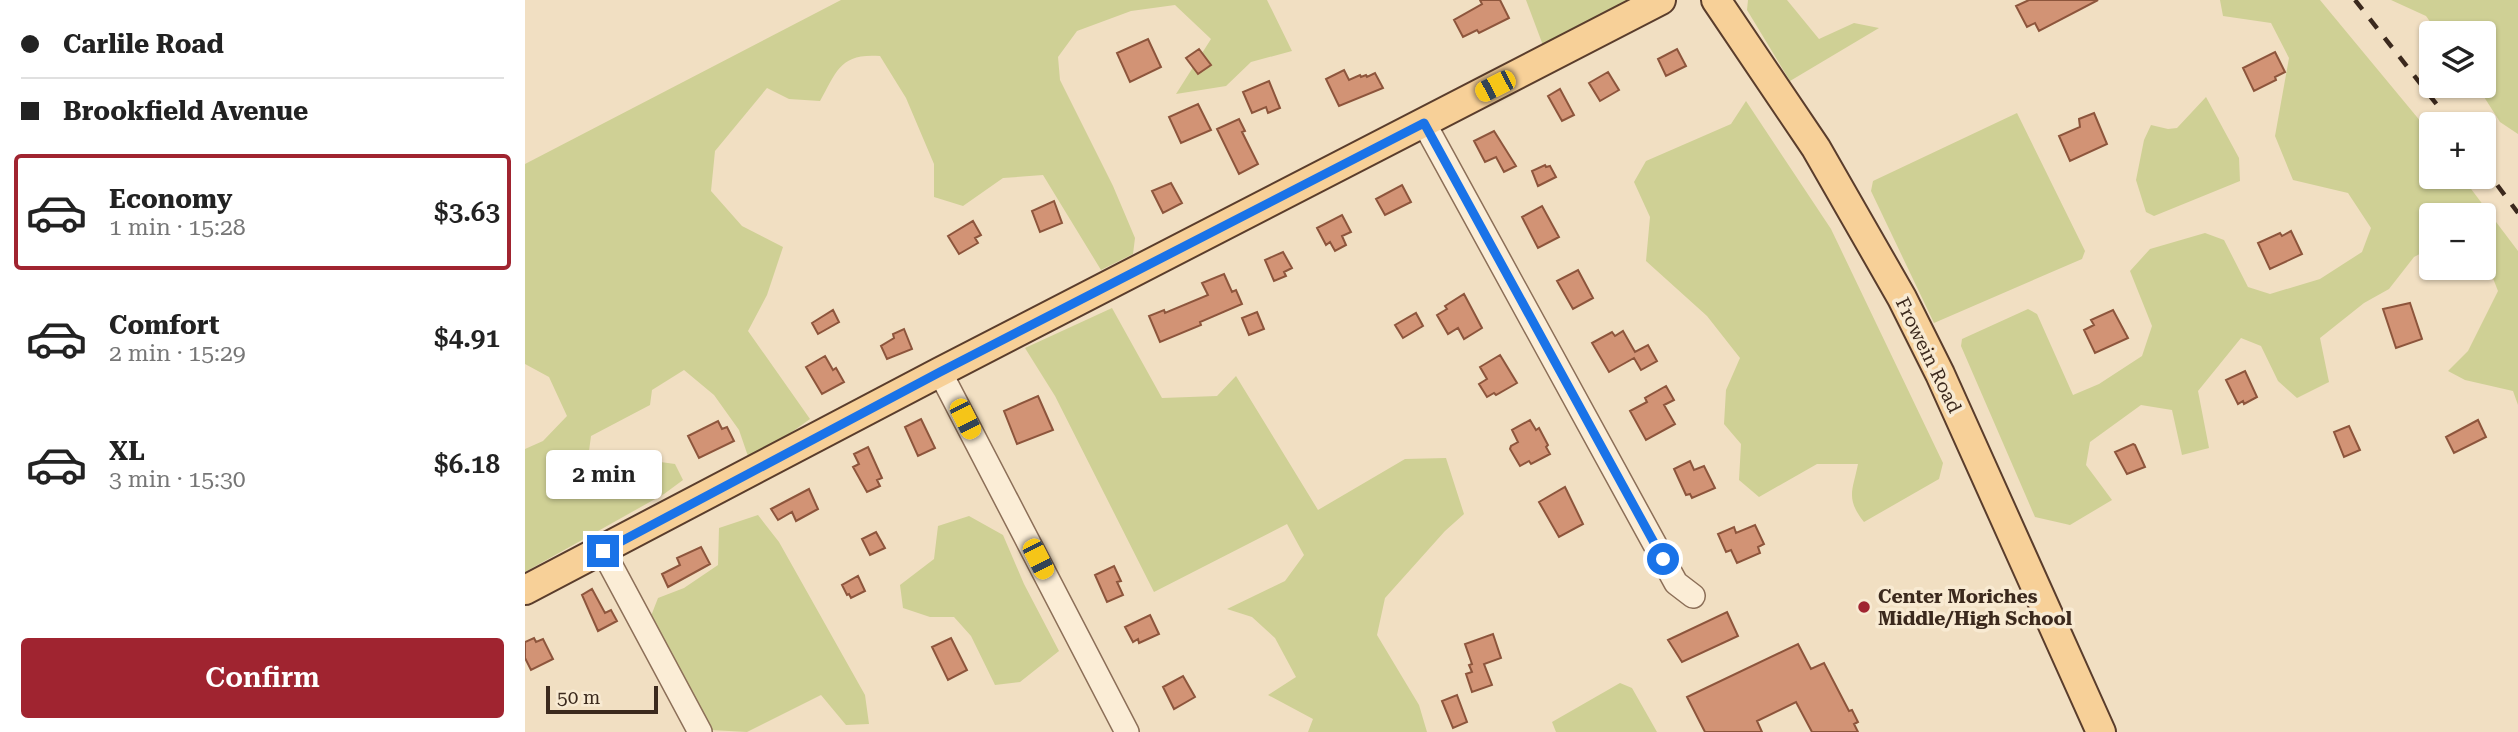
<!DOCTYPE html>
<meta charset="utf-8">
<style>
body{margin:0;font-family:"Roboto Serif",serif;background:#f2f2f2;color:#222;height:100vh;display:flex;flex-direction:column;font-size:26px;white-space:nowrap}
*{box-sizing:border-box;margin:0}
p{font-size:23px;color:#767676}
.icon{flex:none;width:38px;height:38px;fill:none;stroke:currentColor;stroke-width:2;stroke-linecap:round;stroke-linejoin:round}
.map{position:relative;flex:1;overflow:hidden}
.panel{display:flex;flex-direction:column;background:#fff;width:525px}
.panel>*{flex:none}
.top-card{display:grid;align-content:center;height:154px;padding:0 21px;background:#fff}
.controls{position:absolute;left:1894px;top:21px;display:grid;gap:14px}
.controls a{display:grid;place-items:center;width:77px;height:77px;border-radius:7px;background:#fff;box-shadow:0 2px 5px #0004;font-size:35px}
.scale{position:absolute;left:21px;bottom:18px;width:112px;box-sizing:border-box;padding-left:7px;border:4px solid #3b291d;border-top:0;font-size:19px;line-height:24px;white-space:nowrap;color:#3b291d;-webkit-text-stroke:5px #f8ead2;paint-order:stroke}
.end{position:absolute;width:32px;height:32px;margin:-16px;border:9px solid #1a73e8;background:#fff;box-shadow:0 0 0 4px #fff}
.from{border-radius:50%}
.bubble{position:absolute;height:49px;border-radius:7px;background:#fff;box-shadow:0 2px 5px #0004;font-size:23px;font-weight:600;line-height:49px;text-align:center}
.car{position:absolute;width:21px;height:42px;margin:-21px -10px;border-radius:9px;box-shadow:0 0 5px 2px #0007;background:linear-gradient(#f5c518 24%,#345 0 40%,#f5c518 0 76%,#345 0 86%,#f5c518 0)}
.top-card b{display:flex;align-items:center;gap:24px;height:66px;font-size:26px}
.top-card b+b{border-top:2px solid #e0e0e0}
.top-card i{width:18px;height:18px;background:#222}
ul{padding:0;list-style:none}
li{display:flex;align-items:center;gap:21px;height:116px;margin:0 14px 10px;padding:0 7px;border:4px solid transparent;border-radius:7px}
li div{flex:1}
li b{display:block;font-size:26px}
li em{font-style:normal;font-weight:600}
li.active{border-color:#a02430}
li>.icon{width:63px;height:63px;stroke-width:1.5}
.button{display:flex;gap:14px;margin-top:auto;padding:14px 21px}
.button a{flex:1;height:80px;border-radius:7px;background:#a02430;color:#fff;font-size:28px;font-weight:600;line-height:80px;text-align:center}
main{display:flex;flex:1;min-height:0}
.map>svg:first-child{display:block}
.green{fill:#cfd095}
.building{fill:#d29375;stroke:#8d553c;stroke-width:2}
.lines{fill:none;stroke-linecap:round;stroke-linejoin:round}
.minor-casing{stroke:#8c6f58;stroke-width:26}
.major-casing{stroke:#5a3d2c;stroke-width:32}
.minor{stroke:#fbedd6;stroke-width:23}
.major{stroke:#f7d098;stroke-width:28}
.rail{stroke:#3b291d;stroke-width:4.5;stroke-dasharray:12 12;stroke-linecap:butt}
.route{stroke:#1a73e8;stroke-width:9}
.poi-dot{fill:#a02430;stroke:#f8ead2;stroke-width:2.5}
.labels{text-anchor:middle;stroke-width:7;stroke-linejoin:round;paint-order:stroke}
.street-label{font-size:19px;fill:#3b291d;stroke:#f8ead2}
.poi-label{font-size:19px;font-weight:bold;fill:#3b291d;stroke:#f8ead2;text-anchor:start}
</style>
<main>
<section class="panel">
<div class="top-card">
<b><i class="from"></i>Carlile Road</b>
<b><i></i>Brookfield Avenue</b>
</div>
<ul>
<li class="active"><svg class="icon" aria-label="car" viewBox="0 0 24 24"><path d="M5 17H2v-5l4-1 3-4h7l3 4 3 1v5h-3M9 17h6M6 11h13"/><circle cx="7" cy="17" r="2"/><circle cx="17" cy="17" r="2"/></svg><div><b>Economy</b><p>1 min · 15:28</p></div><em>$3.63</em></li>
<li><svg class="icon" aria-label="car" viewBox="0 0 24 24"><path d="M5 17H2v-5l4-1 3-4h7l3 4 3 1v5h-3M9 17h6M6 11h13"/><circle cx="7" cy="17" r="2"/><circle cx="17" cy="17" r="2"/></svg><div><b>Comfort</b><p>2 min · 15:29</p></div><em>$4.91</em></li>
<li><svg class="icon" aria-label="car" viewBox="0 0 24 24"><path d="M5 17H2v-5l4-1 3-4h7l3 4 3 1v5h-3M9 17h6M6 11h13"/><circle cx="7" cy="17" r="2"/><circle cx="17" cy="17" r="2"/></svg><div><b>XL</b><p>3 min · 15:30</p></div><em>$6.18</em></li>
</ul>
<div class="button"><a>Confirm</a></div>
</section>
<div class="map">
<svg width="1993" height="732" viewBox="0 0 1993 732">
<rect width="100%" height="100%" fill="#f1dfc2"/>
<path class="green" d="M 316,0 L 742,0 L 767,51 L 726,62 L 701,86 L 651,94 L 686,39 L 650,5 L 606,11 L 552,31 L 533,57 L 535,80 L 588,186 L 610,238 L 608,254 L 576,270 L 518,175 L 478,178 L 438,206 L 409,197 L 409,164 L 381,98 L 355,56 C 315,53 312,71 295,101 L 264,99 L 242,88 L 190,151 L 186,191 L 217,226 L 258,247 L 242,295 L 223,331 L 285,419 L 225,462 L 214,430 L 189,395 L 159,370 L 127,390 L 125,405 L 66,436 L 62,466 L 121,460 L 150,464 L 158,480 L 139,494 L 0,572 L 0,449 L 18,441 L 42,416 L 24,377 L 0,364 L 0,164 Z
M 1001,0 L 1103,0 L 1019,48 Z
M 1223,0 L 1262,0 L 1294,39 L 1329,23 L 1354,28 L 1265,81 L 1222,10 Z
M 1695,0 L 1795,0 L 1906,134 L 1906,177 L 1937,177 L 1993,251 L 1993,405 L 1988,391 L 1940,380 L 1923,371 L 1943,351 L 1973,291 L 1958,253 L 1958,215 L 1906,215 L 1906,248 L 1889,257 L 1864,289 L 1839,303 L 1795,338 L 1804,382 L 1772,398 L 1753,381 L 1736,346 L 1716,338 L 1673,391 L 1684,448 L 1657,455 L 1647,410 L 1616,405 L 1565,442 L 1561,465 L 1587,500 L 1545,525 L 1510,517 L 1436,346 L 1437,339 L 1503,309 L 1512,314 L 1548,395 L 1574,384 L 1617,356 L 1627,326 L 1605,271 L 1625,249 L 1680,233 L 1699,240 L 1723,287 L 1745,294 L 1795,279 L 1837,252 L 1846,228 L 1823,193 L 1768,180 L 1750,136 L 1764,58 L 1746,23 L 1698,16 Z
M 1866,0 L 1993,0 L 1993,134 L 1975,122 L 1954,89 L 1945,86 L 1958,86 L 1958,33 L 1913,33 L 1901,16 Z
M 1681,97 L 1714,158 L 1715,181 L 1629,216 L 1621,212 L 1611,180 L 1619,140 L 1626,125 L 1643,129 L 1652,128 Z
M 1221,101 L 1306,229 L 1418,463 L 1414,479 L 1339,522 C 1320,498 1328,490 1333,464 L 1292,464 L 1234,497 L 1214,480 L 1216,444 L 1199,424 L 1201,390 L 1215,358 L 1182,316 L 1121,261 L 1125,217 L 1109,182 L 1121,161 L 1206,124 Z
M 1492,113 L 1560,251 L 1557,259 L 1409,323 L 1346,191 L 1348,181 Z
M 587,308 L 637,398 L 692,396 L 711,376 L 793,510 L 880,459 L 921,458 L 939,514 L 920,531 L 860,598 L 852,635 L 894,705 L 902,732 L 783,732 L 788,719 L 743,695 L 771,677 L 750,638 L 727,617 L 702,609 L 760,581 L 779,555 L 762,524 L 629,592 L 530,396 L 500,348 Z
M 233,515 L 254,542 L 340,695 L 344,724 L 321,725 L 296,695 L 222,732 L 186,730 L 126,616 L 133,598 L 159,588 L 193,565 L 194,528 Z
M 444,516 L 478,535 L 499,584 L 534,651 L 495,682 L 470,685 L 446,636 L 429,617 L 405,617 L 378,608 L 375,585 L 409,559 L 413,526 Z
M 1095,683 L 1107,688 L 1132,732 L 1031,732 L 1027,722 Z"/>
<path class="building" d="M 955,0 L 975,0 L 984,18 L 954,33 L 952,30 L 938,37 L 929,20 L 957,4 Z
M 1504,0 L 1573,0 L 1514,31 L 1510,23 L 1502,27 L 1491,6 Z
M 623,39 L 636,67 L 605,82 L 592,53 Z
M 674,49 L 686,65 L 673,74 L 661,58 Z
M 1152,49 L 1161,66 L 1141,76 L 1133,59 Z
M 1750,52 L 1760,72 L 1750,77 L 1751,80 L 1729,91 L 1718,68 Z
M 819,70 L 824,80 L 835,75 L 836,77 L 841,75 L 842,77 L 850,73 L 858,88 L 814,106 L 801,79 Z
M 1083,72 L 1094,90 L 1075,101 L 1064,83 Z
M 744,81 L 755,108 L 743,113 L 741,107 L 727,113 L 718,92 Z
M 1035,89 L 1049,115 L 1037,121 L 1023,96 Z
M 673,104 L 686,130 L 656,143 L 644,117 Z
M 1569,113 L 1582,144 L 1545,161 L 1534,136 L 1555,127 L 1554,119 Z
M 714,119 L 720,131 L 717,132 L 733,164 L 714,174 L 692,129 Z
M 969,131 L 991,166 L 979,172 L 971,157 L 960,162 L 949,141 Z
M 1020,165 L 1021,167 L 1025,166 L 1031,177 L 1013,186 L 1007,171 Z
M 646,183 L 657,203 L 638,213 L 627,191 Z
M 877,185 L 886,202 L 860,215 L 851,199 Z
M 529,201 L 537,223 L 515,232 L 507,211 Z
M 1017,206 L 1034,237 L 1013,248 L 997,217 Z
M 817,215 L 826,232 L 817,236 L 821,245 L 810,251 L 805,242 L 801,245 L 792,228 Z
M 448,221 L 456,235 L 450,238 L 453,243 L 434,254 L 423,236 Z
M 1766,231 L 1777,254 L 1745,269 L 1733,243 L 1755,233 L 1757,236 Z
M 758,252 L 767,268 L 759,272 L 761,276 L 749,281 L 740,260 Z
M 1053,270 L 1068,298 L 1048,309 L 1032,281 Z
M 699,274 L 707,292 L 711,290 L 717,304 L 675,322 L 676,325 L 635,342 L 624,316 L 639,310 L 640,313 L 683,295 L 677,283 Z
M 939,294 L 957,328 L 939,339 L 933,328 L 923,334 L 912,315 L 922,309 L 920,306 Z
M 1885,303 L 1897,339 L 1871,348 L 1858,309 Z
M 308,310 L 314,322 L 293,334 L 287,323 Z
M 1588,310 L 1603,338 L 1570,353 L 1559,330 L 1569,325 L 1566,320 Z
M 732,312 L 739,329 L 724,335 L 717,318 Z
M 891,313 L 898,326 L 878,338 L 870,325 Z
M 379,329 L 387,349 L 362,359 L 356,346 L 369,338 L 368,334 Z
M 1098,331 L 1110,352 L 1123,345 L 1132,361 L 1116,370 L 1109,358 L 1084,372 L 1067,343 L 1087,332 L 1090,336 Z
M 975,355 L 992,383 L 971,395 L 969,393 L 962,397 L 954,384 L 962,379 L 955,367 Z
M 300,356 L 308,370 L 311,368 L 319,382 L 297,394 L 281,367 Z
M 1720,371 L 1732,397 L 1719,404 L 1718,401 L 1713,404 L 1701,380 Z
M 1141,386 L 1149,400 L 1139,405 L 1150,424 L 1121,440 L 1105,411 L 1122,402 L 1120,398 Z
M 513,396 L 528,430 L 492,444 L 479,411 Z
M 396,419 L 410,448 L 393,456 L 380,427 Z
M 1005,420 L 1011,430 L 1014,428 L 1023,445 L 1021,447 L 1025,454 L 1006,464 L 1004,461 L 995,466 L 985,449 L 986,446 L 993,442 L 987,430 Z
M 1953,420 L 1961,437 L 1929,453 L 1921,437 Z
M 193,421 L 197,429 L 202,427 L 209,441 L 174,458 L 163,436 Z
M 1824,426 L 1835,450 L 1819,457 L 1809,432 Z
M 1608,444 L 1610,445 L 1620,467 L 1602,474 L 1590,452 Z
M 343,447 L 357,478 L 352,480 L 355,486 L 342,492 L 328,467 L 334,464 L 329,454 Z
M 1165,461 L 1169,470 L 1179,466 L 1190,488 L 1167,498 L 1165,494 L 1161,495 L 1149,469 Z
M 1040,487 L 1058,524 L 1034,537 L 1014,502 Z
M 284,489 L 293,509 L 271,521 L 267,512 L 253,520 L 246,509 Z
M 1230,525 L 1239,544 L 1233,547 L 1235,553 L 1212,563 L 1206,550 L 1201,552 L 1193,534 L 1209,527 L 1211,533 Z
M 351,532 L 360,548 L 345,555 L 337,539 Z
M 176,547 L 185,564 L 143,587 L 137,574 L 155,565 L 152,558 Z
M 589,566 L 596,581 L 592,582 L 598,595 L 582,602 L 570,575 Z
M 333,576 L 340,591 L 326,598 L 324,594 L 322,595 L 317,585 Z
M 67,589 L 80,613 L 86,610 L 92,621 L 73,631 L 57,595 Z
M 1202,612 L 1213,636 L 1157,662 L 1143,640 Z
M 625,615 L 634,634 L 614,643 L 613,639 L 608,642 L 600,627 Z
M 968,634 L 976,658 L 959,664 L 967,685 L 947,692 L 941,674 L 947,672 L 944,665 L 947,664 L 940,644 Z
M 9,638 L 11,642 L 18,639 L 28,659 L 6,670 L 0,658 L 0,642 Z
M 426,638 L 442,670 L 423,680 L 407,647 Z
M 1273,644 L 1286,669 L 1299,663 L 1324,711 L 1327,710 L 1333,722 L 1329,724 L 1333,732 L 1287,732 L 1271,702 L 1232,721 L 1237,732 L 1180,732 L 1162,697 Z
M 658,676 L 670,697 L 649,709 L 638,687 Z
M 932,695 L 942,722 L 928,728 L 917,701 Z"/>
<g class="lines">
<defs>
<path id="minor" d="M 899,123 L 1151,583 L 1168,596
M 415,372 L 602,732
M 78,551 L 175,732"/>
<path id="major" d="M 1191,0 L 1291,148 L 1377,298 L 1415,374 L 1576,732
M 0,590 L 415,372 L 1136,0"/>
</defs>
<use href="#minor" class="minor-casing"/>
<use href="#major" class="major-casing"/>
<use href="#minor" class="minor"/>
<use href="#major" class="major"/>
<path class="rail" d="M 1830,0 L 1927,124
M 1958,166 L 1993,213"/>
</g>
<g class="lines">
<path class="route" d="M 78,551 L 415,372 L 899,123 L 1138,559"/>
</g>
<circle class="poi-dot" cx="1339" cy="607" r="7"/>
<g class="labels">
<g class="street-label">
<text transform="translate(1404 355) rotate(64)" y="7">Frowein Road</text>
</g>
<g class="poi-label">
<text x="1353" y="603">Center Moriches<tspan x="1353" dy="22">Middle/High School</tspan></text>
</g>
</g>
</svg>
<div class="controls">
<a><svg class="icon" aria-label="layers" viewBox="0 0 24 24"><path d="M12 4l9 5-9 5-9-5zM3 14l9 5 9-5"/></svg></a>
<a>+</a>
<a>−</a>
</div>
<div class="scale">50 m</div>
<i class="end from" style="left:1138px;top:559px"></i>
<i class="end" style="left:78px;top:551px"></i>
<div class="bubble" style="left:21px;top:450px;width:116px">2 min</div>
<i class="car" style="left:970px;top:86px;rotate:243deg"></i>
<i class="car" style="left:440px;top:419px;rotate:153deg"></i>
<i class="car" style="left:513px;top:559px;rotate:153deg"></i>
</div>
</main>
